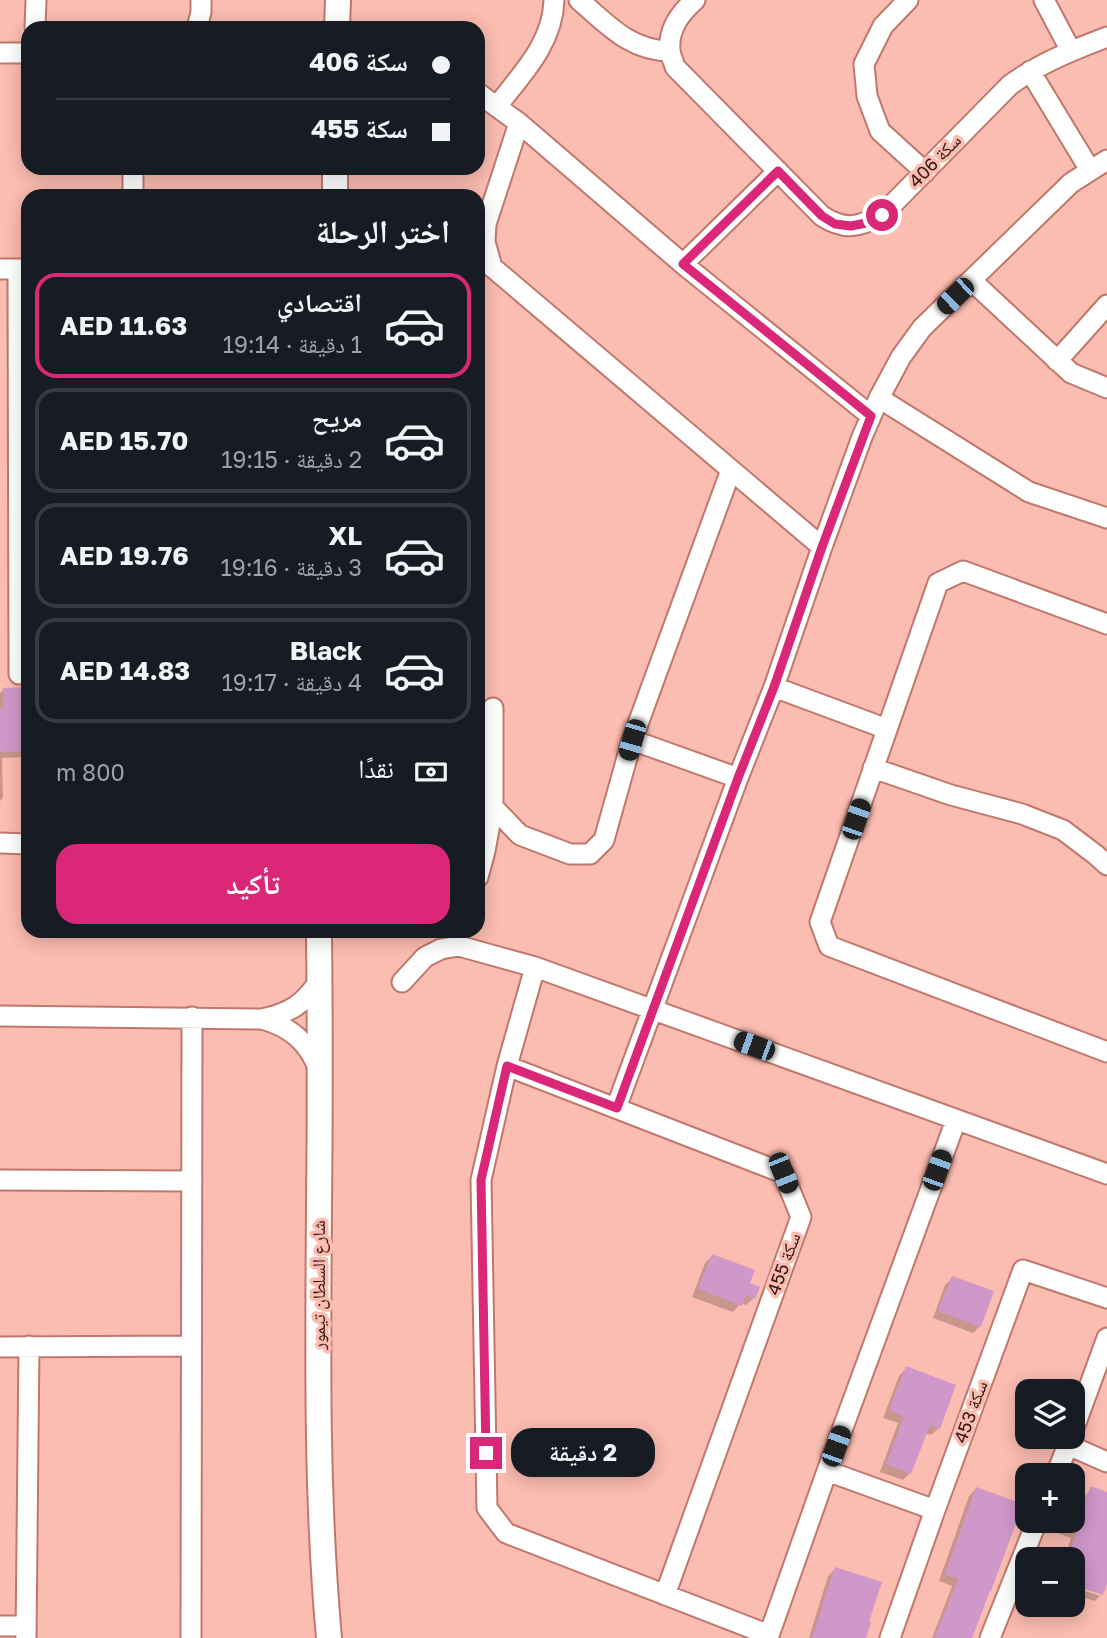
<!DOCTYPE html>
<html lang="ar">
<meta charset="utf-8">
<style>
body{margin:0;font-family:"Golos Text","Noto Naskh Arabic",sans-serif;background:#20242c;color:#f1f3f6;direction:rtl;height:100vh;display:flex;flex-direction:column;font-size:26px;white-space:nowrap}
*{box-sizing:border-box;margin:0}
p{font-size:23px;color:#9ea1a6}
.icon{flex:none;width:38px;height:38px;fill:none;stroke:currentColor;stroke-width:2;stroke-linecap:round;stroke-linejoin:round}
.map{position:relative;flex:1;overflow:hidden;direction:ltr}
.sheet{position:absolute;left:21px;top:189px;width:464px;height:749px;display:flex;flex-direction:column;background:#171b24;border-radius:21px;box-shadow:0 4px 18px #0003;direction:rtl}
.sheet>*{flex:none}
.hud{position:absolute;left:21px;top:21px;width:464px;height:154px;border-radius:21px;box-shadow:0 4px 18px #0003;direction:rtl;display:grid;align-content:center;height:154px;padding:0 35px;background:#171b24}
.buttons{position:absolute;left:1015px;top:1379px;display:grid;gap:14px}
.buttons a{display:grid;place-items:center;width:70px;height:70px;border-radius:14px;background:#171b24;box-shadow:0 4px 18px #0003;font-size:35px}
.end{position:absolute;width:32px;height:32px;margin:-16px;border:9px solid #db2777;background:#fff;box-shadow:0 0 0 4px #fff}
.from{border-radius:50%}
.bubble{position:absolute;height:49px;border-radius:21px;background:#171b24;box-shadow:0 4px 18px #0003;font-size:23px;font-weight:700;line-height:49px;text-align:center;direction:rtl}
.car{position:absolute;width:21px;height:42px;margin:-21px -10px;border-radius:9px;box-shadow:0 0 5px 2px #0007;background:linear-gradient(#222 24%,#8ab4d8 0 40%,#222 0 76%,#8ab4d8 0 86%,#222 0)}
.hud b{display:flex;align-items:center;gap:24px;height:66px;font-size:26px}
.hud b+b{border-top:2px solid #363941}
.hud i{width:18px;height:18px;background:#f1f3f6}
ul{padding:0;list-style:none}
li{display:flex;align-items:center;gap:21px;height:105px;margin:0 14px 10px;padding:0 21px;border:4px solid #363941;border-radius:21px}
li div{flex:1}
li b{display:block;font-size:26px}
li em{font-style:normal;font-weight:700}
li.active{border-color:#db2777}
li>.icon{width:63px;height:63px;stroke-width:1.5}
h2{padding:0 35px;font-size:32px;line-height:84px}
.pay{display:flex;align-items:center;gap:18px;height:77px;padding:0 35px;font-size:26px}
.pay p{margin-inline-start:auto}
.primary-button{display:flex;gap:14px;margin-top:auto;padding:14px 35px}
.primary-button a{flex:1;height:80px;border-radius:21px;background:#db2777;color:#fff;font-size:28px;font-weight:700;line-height:80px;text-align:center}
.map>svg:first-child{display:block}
.shadow{fill:#0003}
.building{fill:#cf98c9}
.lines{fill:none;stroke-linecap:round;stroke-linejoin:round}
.minor-casing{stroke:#c0786c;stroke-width:23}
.major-casing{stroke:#c0786c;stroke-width:28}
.minor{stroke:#fff;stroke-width:19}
.major{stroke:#fff;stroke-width:24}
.route{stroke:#db2777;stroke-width:9}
.labels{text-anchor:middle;stroke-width:7;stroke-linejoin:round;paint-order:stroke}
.street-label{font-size:18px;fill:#351814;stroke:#fbbcb1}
</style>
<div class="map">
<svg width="1107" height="1638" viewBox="0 0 1107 1638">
<rect width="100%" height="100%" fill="#fbbcb1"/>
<path class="shadow" d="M 28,688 L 28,757 L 2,758 L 3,798 L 0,801 L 0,693 L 4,689 Z
M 712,1256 L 747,1284 L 754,1298 L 746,1305 L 741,1303 L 733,1312 L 692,1297 L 705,1263 Z
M 952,1278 L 980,1326 L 973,1333 L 933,1318 L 945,1285 Z
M 906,1368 L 939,1428 L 931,1435 L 925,1433 L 910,1473 L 903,1480 L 880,1472 L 898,1423 L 883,1418 L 899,1376 Z
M 1092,1488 L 1107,1494 L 1107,1579 L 1100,1596 L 1100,1592 L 1073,1583 L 1073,1559 L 1064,1559 L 1071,1538 L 1054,1532 L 1058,1521 L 1073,1521 L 1073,1496 L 1083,1500 L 1085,1496 Z
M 976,1489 L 968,1638 L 932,1638 L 952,1586 L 939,1581 L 969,1496 Z
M 835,1569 L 863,1638 L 809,1638 L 828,1576 Z
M 1073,1587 L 1100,1596 L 1095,1601 L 1073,1594 Z"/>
<path class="building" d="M 28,687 L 28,751 L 0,752 L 0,709 L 4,709 L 3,688 Z
M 712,1254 L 755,1270 L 750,1283 L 760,1287 L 755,1299 L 746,1295 L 742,1306 L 698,1289 Z
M 952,1276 L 994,1291 L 981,1327 L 938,1311 Z
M 906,1366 L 956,1385 L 940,1429 L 930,1425 L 911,1474 L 886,1464 L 904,1416 L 889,1410 Z
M 1091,1486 L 1107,1492 L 1107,1584 L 1103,1595 L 1073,1585 L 1073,1559 L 1067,1559 L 1077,1531 L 1073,1530 L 1073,1494 L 1086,1499 Z
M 976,1487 L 1023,1504 L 991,1591 L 990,1591 L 972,1638 L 935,1638 L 958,1579 L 945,1574 Z
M 835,1567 L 882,1582 L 869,1622 L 871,1623 L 866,1638 L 812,1638 Z"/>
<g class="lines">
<defs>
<path id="minor" d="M 579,0 C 607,24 630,51 670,51
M 695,0 C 680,13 668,29 670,50 C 670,55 674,62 675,67 L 822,216 C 845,231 859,227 882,215 L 1010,85 C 1040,63 1073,50 1107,37
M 908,0 L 883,26 L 864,64 L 867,96 L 880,131 L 925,172
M 1044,0 L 1071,51
M 35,28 L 36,0
M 197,28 L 201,12 L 201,0
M 0,53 L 28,53
M 1030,71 L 1090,170
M 478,93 L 519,123 L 683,264 L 871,416
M 497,106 C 522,74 553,43 554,0
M 519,123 L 486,224 L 485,242 L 492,267 L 822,547
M 133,196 L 133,168
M 683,264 L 778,171
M 0,269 L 28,269
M 18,269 L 19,674
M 971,280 L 1071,373 L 1107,388
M 1057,361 L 1107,305
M 879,398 L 1029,492 L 1107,518
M 1107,624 L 963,571 L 938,583 L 820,922 L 829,946 L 1107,1052
M 774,687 L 887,729
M 493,708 L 493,807 L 520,835 L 570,854 L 590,854 L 604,840 L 632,740 L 731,470
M 632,740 L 738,778
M 873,768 L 951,795 L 1022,814 L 1063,830 L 1096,855 L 1107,865
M 0,843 L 28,844
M 478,877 L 485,851 L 493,807
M 535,967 L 507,1066 L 481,1180 L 487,1508 L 506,1533 L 769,1635
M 402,982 L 425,957 L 441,949 L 459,946 L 535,967 L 1107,1174
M 0,1016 L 262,1019 C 291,1027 308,1042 319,1070
M 262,1019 C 290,1013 304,1004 319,981
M 507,1066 L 783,1173 L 801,1217 L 665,1595
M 616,1108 L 738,778 L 774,687 L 822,547 L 862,437 L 879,398 L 901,357 L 922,328 L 1071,183 L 1107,160
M 0,1180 L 192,1181
M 0,1347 L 190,1346
M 1073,1431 L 1107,1338
M 1068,1445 L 1107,1462
M 827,1471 L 935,1510
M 1056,1475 L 1071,1437
M 0,1626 L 26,1626
M 26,1638 L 29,1346
M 191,1638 L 192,1017
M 768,1638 L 827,1471 L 956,1120
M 890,1638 L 935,1510 L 1023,1270 L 1107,1298
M 990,1638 L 1037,1521"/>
<path id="major" d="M 337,28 L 338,0
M 335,196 L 335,168
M 319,931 C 320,1023 320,1115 319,1208 C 318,1351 316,1495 329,1638"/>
</defs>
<use href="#minor" class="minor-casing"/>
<use href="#major" class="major-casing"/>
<use href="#minor" class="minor"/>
<use href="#major" class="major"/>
</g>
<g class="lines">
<path class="route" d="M 486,1453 L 481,1180 L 507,1066 L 617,1108 L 738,778 L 774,687 L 822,547 L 871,416 L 683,264 L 778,171 L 822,216 L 835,224 L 851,226 L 866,223 L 882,215"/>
</g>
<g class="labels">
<g class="street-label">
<text transform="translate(935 161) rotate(-46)" y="6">سكة 406</text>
<text transform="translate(784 1264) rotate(-70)" y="6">سكة 455</text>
<text transform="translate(319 1285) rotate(-90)" y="6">شارع السلطان تيمور</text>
<text transform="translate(971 1412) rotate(-70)" y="6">سكة 453</text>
</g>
</g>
</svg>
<div class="buttons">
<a><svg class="icon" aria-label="layers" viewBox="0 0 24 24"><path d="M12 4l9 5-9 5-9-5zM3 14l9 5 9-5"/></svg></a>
<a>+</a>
<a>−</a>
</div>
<i class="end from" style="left:882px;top:215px"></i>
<i class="end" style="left:486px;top:1453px"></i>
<div class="bubble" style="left:511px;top:1428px;width:144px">2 دقيقة</div>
<i class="car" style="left:955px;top:296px;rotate:226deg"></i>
<i class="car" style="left:632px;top:740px;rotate:196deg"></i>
<i class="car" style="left:856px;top:819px;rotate:19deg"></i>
<i class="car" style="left:754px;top:1046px;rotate:290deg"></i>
<i class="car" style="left:937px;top:1170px;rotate:20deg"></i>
<i class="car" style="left:783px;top:1173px;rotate:158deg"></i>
<i class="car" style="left:836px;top:1446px;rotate:20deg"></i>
<div class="hud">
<b><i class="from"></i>سكة 406</b>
<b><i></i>سكة 455</b>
</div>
<section class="sheet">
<h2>اختر الرحلة</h2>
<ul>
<li class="active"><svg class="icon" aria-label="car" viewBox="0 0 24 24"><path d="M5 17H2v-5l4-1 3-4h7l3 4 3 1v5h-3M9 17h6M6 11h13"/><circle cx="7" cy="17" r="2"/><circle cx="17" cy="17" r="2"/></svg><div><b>اقتصادي</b><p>1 دقيقة · 19:14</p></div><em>AED 11.63</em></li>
<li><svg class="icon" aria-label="car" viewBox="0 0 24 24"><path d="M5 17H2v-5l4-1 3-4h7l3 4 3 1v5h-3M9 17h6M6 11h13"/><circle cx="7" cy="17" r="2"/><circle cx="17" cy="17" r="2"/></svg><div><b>مريح</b><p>2 دقيقة · 19:15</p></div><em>AED 15.70</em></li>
<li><svg class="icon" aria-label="car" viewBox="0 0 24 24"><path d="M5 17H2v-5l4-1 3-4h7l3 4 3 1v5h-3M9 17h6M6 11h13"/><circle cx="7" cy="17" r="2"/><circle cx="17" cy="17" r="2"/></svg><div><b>XL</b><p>3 دقيقة · 19:16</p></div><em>AED 19.76</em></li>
<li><svg class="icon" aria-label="car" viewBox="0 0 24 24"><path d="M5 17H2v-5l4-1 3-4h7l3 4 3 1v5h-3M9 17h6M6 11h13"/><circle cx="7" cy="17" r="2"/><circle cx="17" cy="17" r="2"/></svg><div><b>Black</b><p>4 دقيقة · 19:17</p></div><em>AED 14.83</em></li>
</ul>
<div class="pay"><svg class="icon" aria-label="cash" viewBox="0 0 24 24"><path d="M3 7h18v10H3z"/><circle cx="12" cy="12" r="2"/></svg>نقدًا<p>800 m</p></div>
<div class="primary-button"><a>تأكيد</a></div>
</section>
</div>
